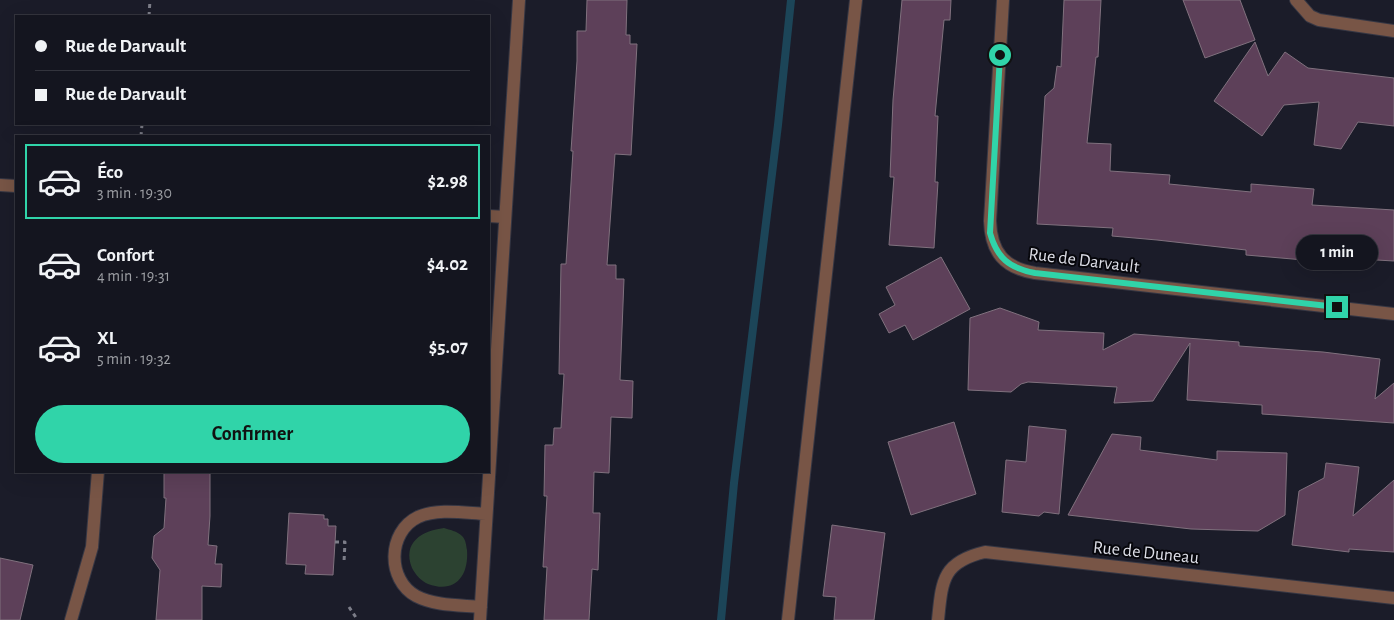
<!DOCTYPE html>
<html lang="fr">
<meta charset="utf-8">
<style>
body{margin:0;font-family:"Alegreya Sans",sans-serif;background:#21222c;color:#f1f3f6;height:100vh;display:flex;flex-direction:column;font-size:19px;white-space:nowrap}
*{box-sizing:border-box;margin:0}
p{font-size:16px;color:#9d9fa4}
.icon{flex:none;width:28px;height:28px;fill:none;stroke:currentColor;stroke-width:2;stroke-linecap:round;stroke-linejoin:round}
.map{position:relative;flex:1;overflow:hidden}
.side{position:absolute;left:15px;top:135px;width:475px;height:338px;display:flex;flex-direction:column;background:#14151f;border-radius:0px;box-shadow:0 5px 20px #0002,0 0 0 1px #33343d}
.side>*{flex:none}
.banner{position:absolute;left:15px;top:15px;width:475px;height:110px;border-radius:0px;box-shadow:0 5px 20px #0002,0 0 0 1px #33343d;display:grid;align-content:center;height:110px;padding:0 20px;background:#14151f}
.end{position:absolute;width:22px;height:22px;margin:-11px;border:6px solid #30d4a9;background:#111;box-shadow:0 0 0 2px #111}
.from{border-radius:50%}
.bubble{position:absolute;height:35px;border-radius:18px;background:#14151f;box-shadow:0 5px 20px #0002,0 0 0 1px #33343d;font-size:16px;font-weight:600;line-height:35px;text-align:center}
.banner b{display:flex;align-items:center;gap:18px;height:48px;font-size:19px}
.banner b+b{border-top:1px solid #33343d}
.banner i{width:12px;height:12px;background:#f1f3f6}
ul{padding:9px 0 0;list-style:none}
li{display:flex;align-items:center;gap:15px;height:75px;margin:0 10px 8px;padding:0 10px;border:2px solid transparent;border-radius:0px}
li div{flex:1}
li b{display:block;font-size:19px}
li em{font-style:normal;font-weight:600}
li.selected{border-color:#30d4a9}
li>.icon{width:45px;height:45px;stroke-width:1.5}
.action{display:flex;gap:10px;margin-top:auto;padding:10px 20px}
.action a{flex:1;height:58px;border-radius:30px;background:#30d4a9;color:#111;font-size:20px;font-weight:600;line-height:58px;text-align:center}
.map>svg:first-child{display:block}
.green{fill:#2c4231}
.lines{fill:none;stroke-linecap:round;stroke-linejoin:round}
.stream{stroke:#1c4558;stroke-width:8}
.building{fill:#5d4059;stroke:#80717e}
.minor-casing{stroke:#363744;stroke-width:14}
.path{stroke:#7c7d88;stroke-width:3;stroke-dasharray:4 4;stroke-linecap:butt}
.minor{stroke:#785546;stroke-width:12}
.route{stroke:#30d4a9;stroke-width:6}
.labels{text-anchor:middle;stroke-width:4;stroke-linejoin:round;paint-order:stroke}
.street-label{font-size:18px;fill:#dddee7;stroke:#07070c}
</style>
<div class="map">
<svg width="1394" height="620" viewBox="0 0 1394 620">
<rect width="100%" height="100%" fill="#1b1c29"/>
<path class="green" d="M 444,528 C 450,530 457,531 462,536 C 466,540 466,545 467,550 C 469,576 455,594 428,584 C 421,581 415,574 412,568 C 402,542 422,531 444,528 Z"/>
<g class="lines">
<path class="stream" d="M 721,620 L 734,483 L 778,125 L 791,0"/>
</g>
<path class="building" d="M 587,0 L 627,0 L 626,35 L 630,35 L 630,44 L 637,44 L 631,155 L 615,154 L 607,265 L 616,265 L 616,279 L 624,279 L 620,380 L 633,381 L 632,418 L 611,417 L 609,473 L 594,472 L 593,513 L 600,513 L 598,570 L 592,569 L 589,620 L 544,620 L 547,567 L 543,567 L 547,496 L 544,496 L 545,445 L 553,445 L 554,428 L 561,428 L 564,374 L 559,374 L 561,264 L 566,264 L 573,151 L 571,151 L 577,61 L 577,31 L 586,31 Z
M 902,0 L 951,0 L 950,20 L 944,20 L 935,116 L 938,116 L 935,182 L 938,182 L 934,248 L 889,245 L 894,177 L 890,177 L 893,100 Z
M 1064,0 L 1101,0 L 1098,57 L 1096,57 L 1087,143 L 1111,144 L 1110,171 L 1170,175 L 1169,184 L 1251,192 L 1251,184 L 1314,189 L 1312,205 L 1394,210 L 1394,261 L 1307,256 L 1304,260 L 1246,255 L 1246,250 L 1157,240 L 1112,236 L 1113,228 L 1037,224 L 1045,96 L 1054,88 L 1057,66 L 1061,67 Z
M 1183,0 L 1240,0 L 1255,40 L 1205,58 Z
M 1255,42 L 1268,76 L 1285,52 L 1308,68 L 1394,78 L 1394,126 L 1358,122 L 1341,149 L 1314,145 L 1319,102 L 1284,105 L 1262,136 L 1214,101 Z
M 941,257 L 970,309 L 913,340 L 905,325 L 889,333 L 879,314 L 895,305 L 886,287 Z
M 1000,308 L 1039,322 L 1038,330 L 1104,333 L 1103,350 L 1134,334 L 1239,342 L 1239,346 L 1323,352 L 1380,359 L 1375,399 L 1394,383 L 1394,423 L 1262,414 L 1262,405 L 1187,400 L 1190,343 L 1153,401 L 1114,403 L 1117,387 L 1028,382 L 1021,384 L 1011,392 L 968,390 L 970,318 Z
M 954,422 L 976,494 L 911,515 L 888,442 Z
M 1029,426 L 1066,430 L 1059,514 L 1044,512 L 1039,516 L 1002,512 L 1006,460 L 1026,462 Z
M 1112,434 L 1141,437 L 1140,450 L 1217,460 L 1217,451 L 1287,453 L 1285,515 L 1258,531 L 1191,529 L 1068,515 Z
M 1326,463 L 1359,467 L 1353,516 L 1394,480 L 1394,552 L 1349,549 L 1349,552 L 1292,545 L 1299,491 L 1324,478 Z
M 164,471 L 210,471 L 210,516 L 208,545 L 217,546 L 215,564 L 222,564 L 221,587 L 202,586 L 202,620 L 156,620 L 160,570 L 152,558 L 154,536 L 164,528 L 166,498 L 164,498 Z
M 289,513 L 324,515 L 324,519 L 328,519 L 328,526 L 336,526 L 333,575 L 305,574 L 306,565 L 286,564 Z
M 832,525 L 885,533 L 874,620 L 834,620 L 836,597 L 823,596 Z
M 0,558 L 33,565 L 20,620 L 0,620 Z"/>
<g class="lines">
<defs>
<path id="minor" d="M 1003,0 L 990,221 C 991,252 1004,268 1035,273 L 1394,314
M 1296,0 L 1310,16 L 1319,20 L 1394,31
M 0,185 L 16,186
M 489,216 L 505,217
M 481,607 C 461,605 435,606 416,596 C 387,580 387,532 418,517 C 438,508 465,513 486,514
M 71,620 L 92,547 L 98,471
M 480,620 L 519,0
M 788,620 L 856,0
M 938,620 C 942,581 942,562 985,552 L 1394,598"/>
</defs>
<use href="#minor" class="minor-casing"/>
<path class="path" d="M 149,16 L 150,0
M 141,136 L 142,124
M 335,542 L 345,542 L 344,562
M 349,607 L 357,619 L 356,620"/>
<use href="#minor" class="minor"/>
</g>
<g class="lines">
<path class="route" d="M 1000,55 L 990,233 C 997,258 1009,268 1035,273 L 1337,307"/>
</g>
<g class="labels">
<g class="street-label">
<text transform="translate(1084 260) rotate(7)" y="6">Rue de Darvault</text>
<text transform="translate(1146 552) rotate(6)" y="6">Rue de Duneau</text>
</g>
</g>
</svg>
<i class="end from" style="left:1000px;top:55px"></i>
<i class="end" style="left:1337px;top:307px"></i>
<div class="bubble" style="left:1296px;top:235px;width:82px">1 min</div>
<div class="banner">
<b><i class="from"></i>Rue de Darvault</b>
<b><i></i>Rue de Darvault</b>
</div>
<section class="side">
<ul>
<li class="selected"><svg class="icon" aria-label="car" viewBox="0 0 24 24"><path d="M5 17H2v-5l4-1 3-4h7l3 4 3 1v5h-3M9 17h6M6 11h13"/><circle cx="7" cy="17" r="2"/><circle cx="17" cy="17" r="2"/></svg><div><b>Éco</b><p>3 min · 19:30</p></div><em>$2.98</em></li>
<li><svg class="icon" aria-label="car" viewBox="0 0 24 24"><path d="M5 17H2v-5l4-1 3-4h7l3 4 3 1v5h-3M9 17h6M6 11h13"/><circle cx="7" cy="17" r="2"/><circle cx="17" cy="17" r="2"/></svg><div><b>Confort</b><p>4 min · 19:31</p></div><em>$4.02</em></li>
<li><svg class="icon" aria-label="car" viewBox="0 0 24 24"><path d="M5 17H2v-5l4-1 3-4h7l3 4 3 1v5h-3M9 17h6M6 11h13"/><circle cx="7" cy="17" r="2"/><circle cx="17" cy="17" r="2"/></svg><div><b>XL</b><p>5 min · 19:32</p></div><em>$5.07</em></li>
</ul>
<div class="action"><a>Confirmer</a></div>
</section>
</div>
